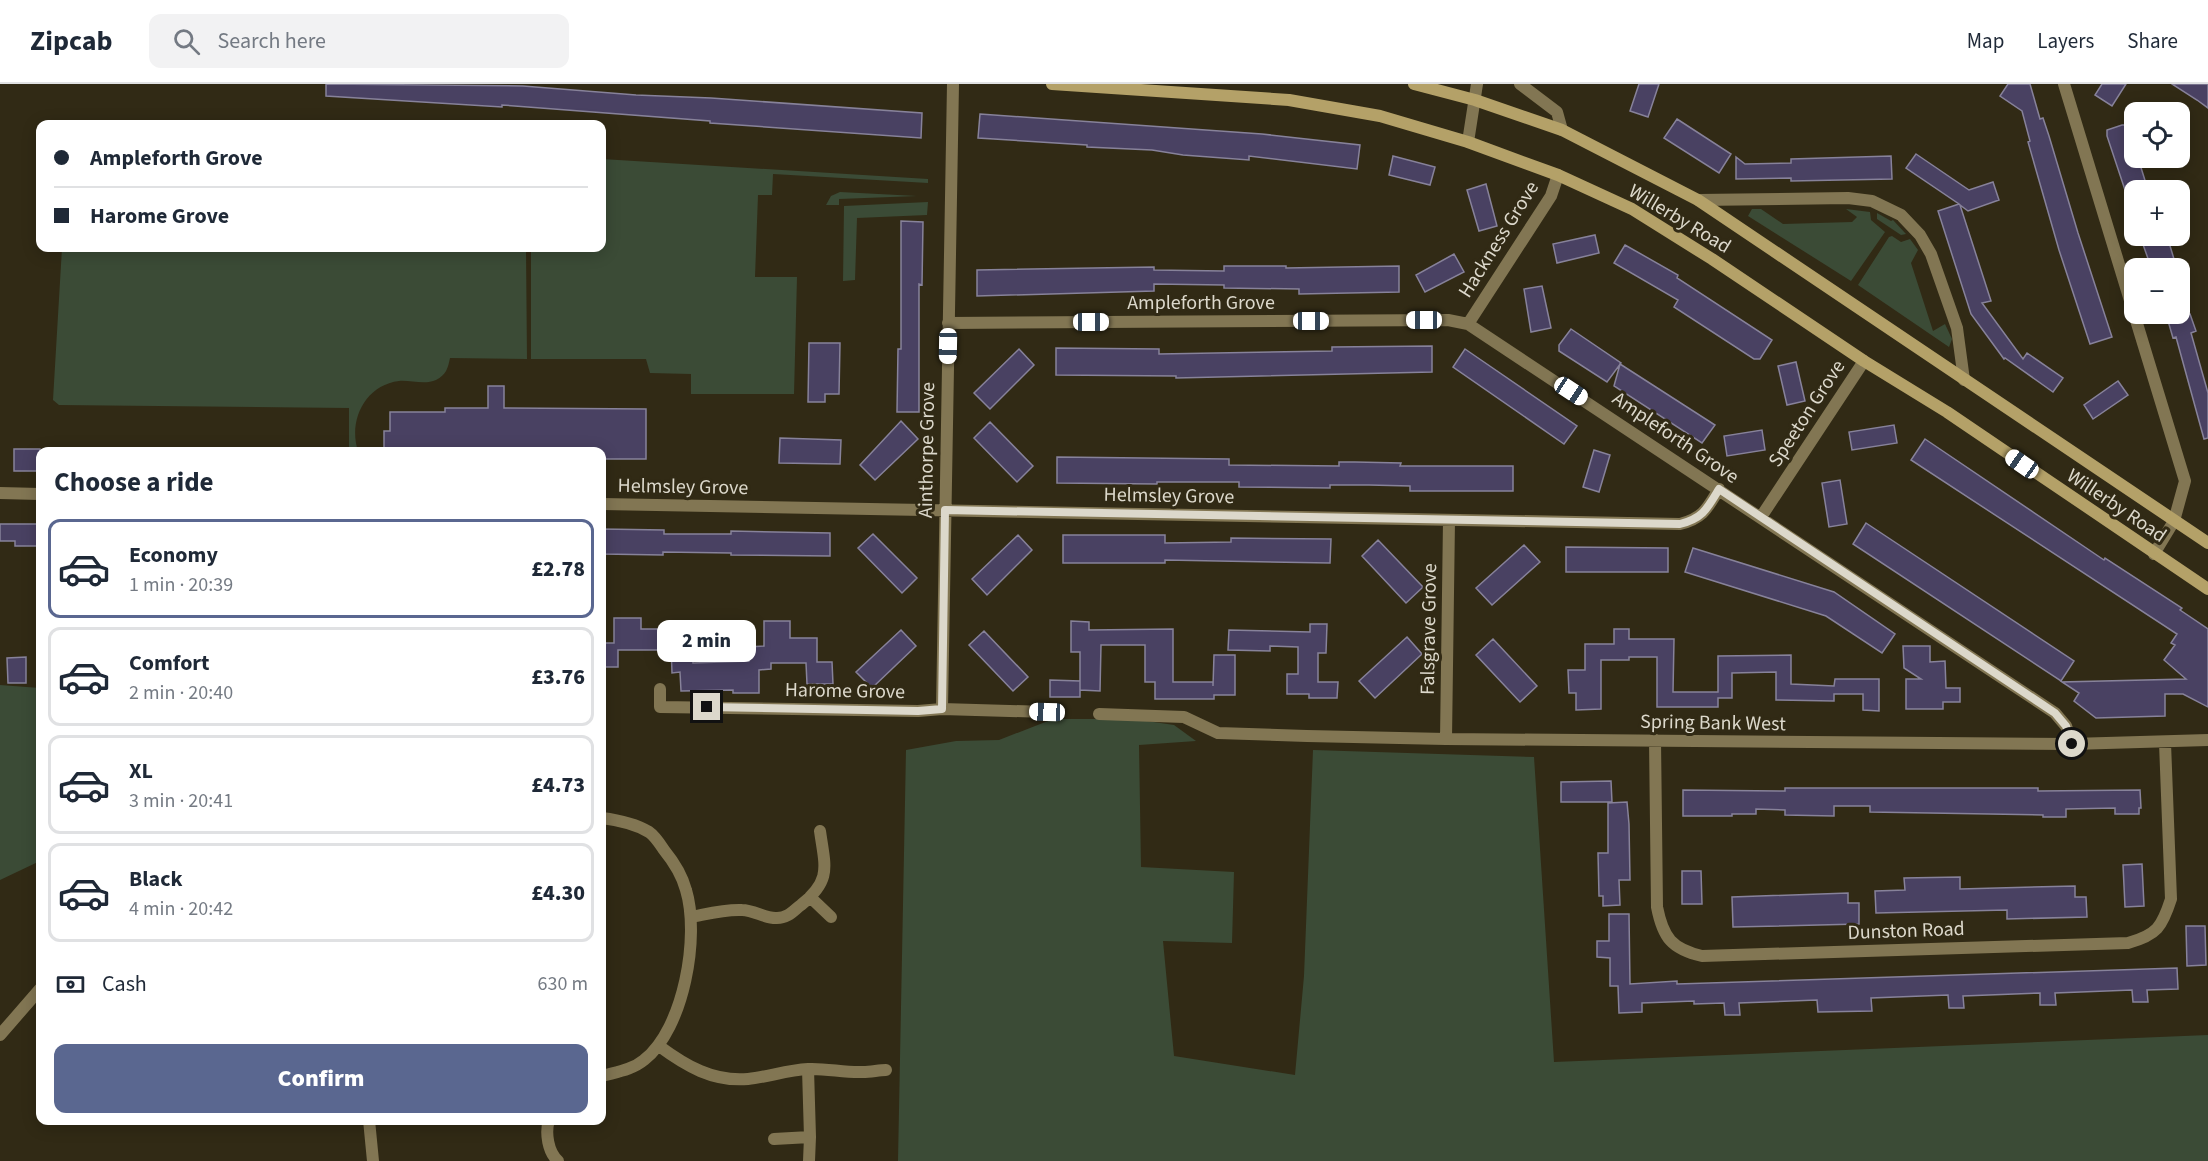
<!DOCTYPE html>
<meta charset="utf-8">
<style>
body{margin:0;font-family:"Source Sans 3",sans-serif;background:#f2f2f3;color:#1f2937;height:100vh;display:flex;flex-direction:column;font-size:22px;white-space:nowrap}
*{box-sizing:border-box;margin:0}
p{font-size:20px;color:#747a83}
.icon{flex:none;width:33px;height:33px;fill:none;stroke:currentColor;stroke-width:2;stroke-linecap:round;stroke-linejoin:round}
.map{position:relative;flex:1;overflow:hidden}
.details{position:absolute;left:36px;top:363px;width:570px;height:678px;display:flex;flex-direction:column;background:#fff;border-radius:12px;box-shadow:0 3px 15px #0003}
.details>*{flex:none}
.guide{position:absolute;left:36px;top:36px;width:570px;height:132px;border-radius:12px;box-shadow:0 3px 15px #0003;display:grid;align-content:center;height:132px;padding:0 18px;background:#fff}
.controls{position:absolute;left:2124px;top:18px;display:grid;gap:12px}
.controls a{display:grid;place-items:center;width:66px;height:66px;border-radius:12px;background:#fff;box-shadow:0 3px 15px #0003;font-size:30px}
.end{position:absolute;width:27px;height:27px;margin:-14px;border:8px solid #dcd8cb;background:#111;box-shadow:0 0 0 3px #111}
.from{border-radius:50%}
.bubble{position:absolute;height:42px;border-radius:12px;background:#fff;box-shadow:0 3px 15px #0003;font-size:20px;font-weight:800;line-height:42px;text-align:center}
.car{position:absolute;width:18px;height:36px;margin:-18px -9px;border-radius:8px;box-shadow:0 0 4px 2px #0007;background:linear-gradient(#fff 24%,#345 0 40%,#fff 0 76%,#345 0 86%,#fff 0)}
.guide b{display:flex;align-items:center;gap:21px;height:57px;font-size:22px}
.guide b+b{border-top:2px solid #e0e1e3}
.guide i{width:15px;height:15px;background:#1f2937}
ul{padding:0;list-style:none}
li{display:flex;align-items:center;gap:18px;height:99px;margin:0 12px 9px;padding:0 6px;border:3px solid #e0e1e3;border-radius:12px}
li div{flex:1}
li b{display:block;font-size:22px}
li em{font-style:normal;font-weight:800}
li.on{border-color:#5a6790}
li>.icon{width:54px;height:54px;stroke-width:1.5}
h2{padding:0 18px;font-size:27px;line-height:72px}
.pay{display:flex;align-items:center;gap:15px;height:66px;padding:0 18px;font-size:22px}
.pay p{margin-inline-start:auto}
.cta{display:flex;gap:12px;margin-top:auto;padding:12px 18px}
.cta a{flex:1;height:69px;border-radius:12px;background:#5a6790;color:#fff;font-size:24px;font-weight:800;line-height:69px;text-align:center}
header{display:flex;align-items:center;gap:36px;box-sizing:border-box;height:84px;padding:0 30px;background:#fff;border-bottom:2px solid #e0e1e3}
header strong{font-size:28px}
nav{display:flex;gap:33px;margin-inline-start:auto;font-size:21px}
.search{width:420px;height:54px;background:#f2f2f3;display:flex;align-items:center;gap:15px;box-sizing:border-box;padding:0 21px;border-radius:12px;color:#747a83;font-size:22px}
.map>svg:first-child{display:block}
.green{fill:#3b4b36}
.building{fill:#494162;stroke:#87829a;stroke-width:1.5}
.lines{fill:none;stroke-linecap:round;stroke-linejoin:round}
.street{stroke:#827653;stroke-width:12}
.secondary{stroke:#b4a168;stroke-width:12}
.route{stroke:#dcd8cb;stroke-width:8}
.labels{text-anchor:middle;stroke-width:6;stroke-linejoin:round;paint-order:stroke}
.street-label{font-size:20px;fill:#dcd8cb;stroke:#312a15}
</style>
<header>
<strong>Zipcab</strong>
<div class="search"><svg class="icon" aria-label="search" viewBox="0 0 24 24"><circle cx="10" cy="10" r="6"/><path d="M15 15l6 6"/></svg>Search here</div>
<nav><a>Map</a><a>Layers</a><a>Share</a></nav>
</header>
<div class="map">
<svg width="2208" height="1077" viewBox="0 0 2208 1077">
<rect width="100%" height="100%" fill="#312a15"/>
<path class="green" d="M 602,75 L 928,95 L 928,99 L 773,90 L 772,111 L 758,111 L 755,193 L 797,193 L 794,310 L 691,310 L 691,290 L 650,289 L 646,275 L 531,275 L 531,164 L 602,164 Z
M 840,108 L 917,112 L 839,115 L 839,121 L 826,121 L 831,112 Z
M 928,118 L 927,131 L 857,134 L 855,196 L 843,197 L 844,122 Z
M 1752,125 L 1761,125 L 1783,140 L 1852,138 L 1857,133 L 1846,125 L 1870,128 L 1871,136 L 1885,148 L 1851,197 L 1748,132 Z
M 1877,129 L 1891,137 L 1893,136 L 1906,150 L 1901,151 L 1877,135 Z
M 1892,152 L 1901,158 L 1910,155 L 1918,166 L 1911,179 L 1933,247 L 1945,240 L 1952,255 L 1949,263 L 1858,201 L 1889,153 Z
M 62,164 L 526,164 L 527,275 L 450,274 C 448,284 446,291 436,296 C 425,301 410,296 399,297 C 365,301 348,337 358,367 L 349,367 L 349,324 L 59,321 L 53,316 Z
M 0,601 L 40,604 L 40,777 L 0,796 Z
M 1053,635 L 1133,635 L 1174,641 L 1196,657 L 1139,661 L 1141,783 L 1234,788 L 1232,859 L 1163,857 L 1174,972 L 1295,991 L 1304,892 L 1313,666 L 1534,673 L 1554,978 L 2208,951 L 2208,1077 L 898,1077 L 906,666 L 956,657 L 999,656 Z"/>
<path class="building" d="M 326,0 L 523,2 L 636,11 L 711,14 L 922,29 L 921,54 L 710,39 L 710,37 L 502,21 L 502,23 L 326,12 Z
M 1639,0 L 1659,0 L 1648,33 L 1630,27 Z
M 2008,0 L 2030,0 L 2040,35 L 2043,34 L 2049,52 L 2078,149 L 2112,253 L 2090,260 L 2059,166 L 2028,58 L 2030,57 L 2022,27 L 2000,12 Z
M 2102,0 L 2126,0 L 2112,22 L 2095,11 Z
M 2172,0 L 2208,0 L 2208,24 L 2197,16 Z
M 980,30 L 1262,50 L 1360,61 L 1357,85 L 1249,72 L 1249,76 L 1183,71 L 1152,66 L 1087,63 L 1087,61 L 978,54 Z
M 1677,35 L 1731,70 L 1719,89 L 1664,54 Z
M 2122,41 L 2128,41 L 2134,63 L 2134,74 L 2138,74 L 2148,106 L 2125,106 L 2107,52 L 2107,46 Z
M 1916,70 L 1969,106 L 1993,98 L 1999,116 L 1968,127 L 1960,121 L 1991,217 L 1982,219 L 2023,275 L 2027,269 L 2063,294 L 2053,308 L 2005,274 L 2004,275 L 1971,230 L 1938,127 L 1959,120 L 1906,84 Z
M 1393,72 L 1435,83 L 1430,101 L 1389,91 Z
M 1891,72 L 1892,95 L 1791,97 L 1791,94 L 1736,95 L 1736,73 L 1745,80 L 1791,79 L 1791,75 Z
M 1486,100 L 1497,142 L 1479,147 L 1467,106 Z
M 901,137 L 923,138 L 922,201 L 919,200 L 919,328 L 897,328 L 898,265 L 901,265 Z
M 1595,151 L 1599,169 L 1557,179 L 1553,160 Z
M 2140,152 L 2167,152 L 2174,175 L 2151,183 Z
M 1625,161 L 1678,191 L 1677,194 L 1772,256 L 1760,275 L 1754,275 L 1674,223 L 1678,216 L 1614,179 Z
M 1454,170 L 1464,188 L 1425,208 L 1416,191 Z
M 1224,182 L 1286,182 L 1286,184 L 1399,182 L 1399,208 L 1299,210 L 1299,205 L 1224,204 L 1224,201 L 1154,200 L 1154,207 L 977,212 L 977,186 L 1154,183 L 1154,186 L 1224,187 Z
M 1542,202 L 1551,244 L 1531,248 L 1524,205 Z
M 2166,230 L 2190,230 L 2196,247 L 2191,249 L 2208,309 L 2208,354 L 2204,355 L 2176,253 L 2173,254 Z
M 1571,245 L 1621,279 L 1607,298 L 1559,267 L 1559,261 Z
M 809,259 L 840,259 L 839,310 L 825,310 L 825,318 L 808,318 Z
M 1432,262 L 1432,288 L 1176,294 L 1176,292 L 1056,291 L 1056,264 L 1159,265 L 1159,270 L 1332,267 L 1332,263 Z
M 1019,265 L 1034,281 L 990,325 L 974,309 Z
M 1465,265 L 1577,342 L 1564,360 L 1453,283 Z
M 1796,278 L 1805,317 L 1787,321 L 1778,282 Z
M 1620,280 L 1715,341 L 1702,359 L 1614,302 Z
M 2118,297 L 2128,311 L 2093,335 L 2084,321 Z
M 488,302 L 504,302 L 504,324 L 646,325 L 646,375 L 602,375 L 602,368 L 384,368 L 384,347 L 390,347 L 390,328 L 445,328 L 445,324 L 488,324 Z
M 901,337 L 918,355 L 875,396 L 860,381 Z
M 990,338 L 1033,382 L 1017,398 L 974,354 Z
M 1894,341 L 1897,359 L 1852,366 L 1849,348 Z
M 1762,346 L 1765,366 L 1727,372 L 1724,352 Z
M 780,354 L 841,356 L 840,380 L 779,379 Z
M 1925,355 L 2104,476 L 2105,474 L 2182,524 L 2180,526 L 2208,545 L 2208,623 L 2183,610 L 2165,610 L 2165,632 L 2096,634 L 2074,617 L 2079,609 L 2062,598 L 2186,595 L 2164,576 L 2175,561 L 2171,559 L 2177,550 L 1911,376 Z
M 14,365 L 40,365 L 40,387 L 14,387 Z
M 1594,366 L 1610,371 L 1599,408 L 1583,403 Z
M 1057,373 L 1229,375 L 1229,381 L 1339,382 L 1339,378 L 1355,378 L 1401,379 L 1400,382 L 1513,382 L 1513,407 L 1410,407 L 1410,402 L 1369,401 L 1330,401 L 1330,404 L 1239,403 L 1239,398 L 1157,398 L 1157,400 L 1057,399 Z
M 1840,396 L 1847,440 L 1829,443 L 1822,399 Z
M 1866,439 L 2074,577 L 2061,597 L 1853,460 Z
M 0,440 L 40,440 L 40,462 L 15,462 L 15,457 L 0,457 Z
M 602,445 L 664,446 L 664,450 L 731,450 L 731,447 L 830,449 L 830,472 L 731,471 L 731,469 L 663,468 L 663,471 L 602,470 Z
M 873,450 L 917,494 L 902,509 L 858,464 Z
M 1018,451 L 1032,466 L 987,511 L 972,495 Z
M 1063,451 L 1165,451 L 1165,459 L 1231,458 L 1231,454 L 1331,455 L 1330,479 L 1165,476 L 1165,479 L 1063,479 Z
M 1378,456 L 1423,503 L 1406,519 L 1362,472 Z
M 1524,461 L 1540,478 L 1492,521 L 1476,504 Z
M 1566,463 L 1668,464 L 1668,488 L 1566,488 Z
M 1693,464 L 1834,508 L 1895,550 L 1882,569 L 1826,532 L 1685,488 Z
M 614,534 L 641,534 L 641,545 L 669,545 L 669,566 L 618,566 L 618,583 L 602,583 L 602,559 L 614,559 Z
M 764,537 L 790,537 L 790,554 L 817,554 L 817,578 L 832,578 L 833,600 L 807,600 L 806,579 L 771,579 L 771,585 L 759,586 L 759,609 L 733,609 L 733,606 L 681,607 L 680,588 L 672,589 L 671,561 L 692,561 L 693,579 L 749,577 L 748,563 L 764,562 Z
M 1071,537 L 1089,538 L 1089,546 L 1173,545 L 1173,598 L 1213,598 L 1213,602 L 1214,571 L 1235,571 L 1235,611 L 1214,611 L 1214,615 L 1155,615 L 1155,598 L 1145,598 L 1145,561 L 1101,561 L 1100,607 L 1080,606 L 1080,568 L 1071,568 Z
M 1310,540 L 1327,540 L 1326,569 L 1318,569 L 1318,598 L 1338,598 L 1337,614 L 1309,614 L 1309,610 L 1287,610 L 1287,590 L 1298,590 L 1298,563 L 1270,562 L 1270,567 L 1228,566 L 1229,546 L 1310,548 Z
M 1614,545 L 1629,545 L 1629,555 L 1674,555 L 1673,608 L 1718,608 L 1718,572 L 1791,571 L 1791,600 L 1834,602 L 1835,595 L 1879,595 L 1879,627 L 1863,626 L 1863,610 L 1834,610 L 1834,617 L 1776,616 L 1776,588 L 1732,589 L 1732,614 L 1718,614 L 1718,623 L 1657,623 L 1657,573 L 1629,573 L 1629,576 L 1601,576 L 1601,625 L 1576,626 L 1576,609 L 1569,609 L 1568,586 L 1585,586 L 1585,560 L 1614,560 Z
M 901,546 L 916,562 L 872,604 L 856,588 Z
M 984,547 L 1028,593 L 1013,607 L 969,561 Z
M 1407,553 L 1422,570 L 1375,614 L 1359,597 Z
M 1493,555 L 1537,602 L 1520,618 L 1476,571 Z
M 1903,562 L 1930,562 L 1930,578 L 1945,577 L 1946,604 L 1960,604 L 1960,618 L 1943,618 L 1943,625 L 1906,625 L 1906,595 L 1921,595 L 1904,584 Z
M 26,573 L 26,599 L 8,599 L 7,574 Z
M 1050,596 L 1080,597 L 1080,613 L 1050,613 Z
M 1611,697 L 1612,718 L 1561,718 L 1561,698 Z
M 1785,704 L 2038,704 L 2038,707 L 2140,706 L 2141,724 L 2139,724 L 2139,730 L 2115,730 L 2115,724 L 2066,725 L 2066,733 L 2043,733 L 2043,731 L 1870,728 L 1870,722 L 1834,722 L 1834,732 L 1785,731 L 1785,726 L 1756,725 L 1756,730 L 1732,730 L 1732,732 L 1683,732 L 1683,706 L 1785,707 Z
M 1627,718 L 1629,740 L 1630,796 L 1619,796 L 1620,821 L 1603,822 L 1603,812 L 1599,812 L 1598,769 L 1608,769 L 1608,719 Z
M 2142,780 L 2144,822 L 2125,823 L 2123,781 Z
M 1682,787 L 1701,787 L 1702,820 L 1682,820 Z
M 1960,793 L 1960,805 L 2075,802 L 2075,813 L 2086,813 L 2087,833 L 2007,835 L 2007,826 L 1876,829 L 1875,807 L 1905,806 L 1904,794 Z
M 1848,809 L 1848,819 L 1859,819 L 1859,840 L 1733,843 L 1732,813 Z
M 1609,830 L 1629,830 L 1630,900 L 1677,897 L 1677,900 L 2177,884 L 2178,905 L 2147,906 L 2148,918 L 2133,918 L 2132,906 L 2055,909 L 2056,921 L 2040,921 L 2040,909 L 1963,912 L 1964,924 L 1949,924 L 1948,911 L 1871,914 L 1872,927 L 1818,928 L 1817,916 L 1739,919 L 1740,931 L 1725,931 L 1724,919 L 1694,920 L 1694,917 L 1642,919 L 1642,928 L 1619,929 L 1618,902 L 1610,902 L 1610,874 L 1597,873 L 1597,857 L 1609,857 Z
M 2186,842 L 2205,842 L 2206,881 L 2187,882 Z"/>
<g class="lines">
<path class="street" d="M 1520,0 L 1557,28 L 1562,46
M 2064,0 L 2185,397 L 2174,437 L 2154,470
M 1468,58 L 1477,0
M 1698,116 L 1848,114 L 1872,117 L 1901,131 L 1920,151 L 1931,170 L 1957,244 L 1964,296
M 948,239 L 1448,236 L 1468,240 L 2055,629 L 2066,642 L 2072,660
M 1468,240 L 1551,112 L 1558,91
M 0,409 L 40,410
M 602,420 L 1680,440 C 1703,434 1707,425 1719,405
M 1761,433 L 1864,277
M 660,605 L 660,623 L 918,627 L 942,625 L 1047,628
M 942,625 L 953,0
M 1099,630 L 1184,633 L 1218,649 L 1307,652 L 1446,655 L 2072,660 L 2208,656
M 1446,655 L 1449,436
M 1655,656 L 1657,823 C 1663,854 1672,865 1702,872 L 2128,859 C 2157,851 2162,843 2171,815 L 2165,659
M 602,734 C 618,736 634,739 649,748 C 655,752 660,760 664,766 C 673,777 682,791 686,806 C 700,852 684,945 644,976 C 632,986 616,988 602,992
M 810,813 L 831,833
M 691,833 C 707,830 725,825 742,826 C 754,826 766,835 777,834 C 788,834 793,827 801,821 C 832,796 825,783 820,747
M 0,951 L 40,905
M 659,962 C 686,982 713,998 748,995 C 768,993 787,986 808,985 C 826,984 845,989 863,988 C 871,988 879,986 886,986
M 808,985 L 810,1053 L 809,1077
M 369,1036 L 373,1077
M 549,1036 C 545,1049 548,1068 558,1077
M 774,1055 L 810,1053"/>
<path class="secondary" d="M 1052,0 L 1289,16 L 1380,32 L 1468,58 L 1558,91 L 1632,125 L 1712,175 L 1864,277 L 1947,328 L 2208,505
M 1414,0 L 1475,16 L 1562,46 L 1698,116 L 2208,459"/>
</g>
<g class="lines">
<path class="route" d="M 707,623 L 918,627 L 942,625 L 945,426 L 1680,440 C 1703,434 1707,425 1719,405 L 2055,629 L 2066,642 L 2072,660"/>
</g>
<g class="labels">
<g class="street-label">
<text transform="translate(1680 134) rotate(31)" y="7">Willerby Road</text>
<text transform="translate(1498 155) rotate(-58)" y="7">Hackness Grove</text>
<text x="1201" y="225">Ampleforth Grove</text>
<text transform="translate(1806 329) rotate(-57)" y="7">Speeton Grove</text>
<text transform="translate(1676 353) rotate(34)" y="7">Ampleforth Grove</text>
<text transform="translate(926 366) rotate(-89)" y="7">Ainthorpe Grove</text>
<text transform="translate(683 402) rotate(1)" y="7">Helmsley Grove</text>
<text transform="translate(1169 411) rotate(1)" y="7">Helmsley Grove</text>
<text transform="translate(2117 421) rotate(34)" y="7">Willerby Road</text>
<text transform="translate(1428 545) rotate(-89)" y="7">Falsgrave Grove</text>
<text transform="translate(845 606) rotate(1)" y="7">Harome Grove</text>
<text transform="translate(1713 638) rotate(1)" y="7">Spring Bank West</text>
<text transform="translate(1906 846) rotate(-2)" y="7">Dunston Road</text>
</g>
</g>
</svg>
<div class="controls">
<a><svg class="icon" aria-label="locate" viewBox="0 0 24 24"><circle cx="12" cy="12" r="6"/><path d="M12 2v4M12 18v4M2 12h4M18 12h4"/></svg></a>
<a>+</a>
<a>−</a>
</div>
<i class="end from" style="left:2072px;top:660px"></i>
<i class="end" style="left:707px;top:623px"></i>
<div class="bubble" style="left:657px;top:536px;width:99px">2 min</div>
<i class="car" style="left:1424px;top:236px;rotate:270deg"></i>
<i class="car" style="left:1311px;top:237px;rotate:90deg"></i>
<i class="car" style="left:1091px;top:238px;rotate:90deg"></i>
<i class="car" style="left:948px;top:262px;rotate:181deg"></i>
<i class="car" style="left:1571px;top:307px;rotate:123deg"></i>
<i class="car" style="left:2022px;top:380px;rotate:305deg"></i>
<i class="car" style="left:1047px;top:628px;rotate:272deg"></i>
<div class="guide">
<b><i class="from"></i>Ampleforth Grove</b>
<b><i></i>Harome Grove</b>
</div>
<section class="details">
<h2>Choose a ride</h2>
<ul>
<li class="on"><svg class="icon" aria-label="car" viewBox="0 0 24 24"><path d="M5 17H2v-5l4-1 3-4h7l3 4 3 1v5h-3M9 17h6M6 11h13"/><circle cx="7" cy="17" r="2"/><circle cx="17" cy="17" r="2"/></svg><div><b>Economy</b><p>1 min · 20:39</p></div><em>£2.78</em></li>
<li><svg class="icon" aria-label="car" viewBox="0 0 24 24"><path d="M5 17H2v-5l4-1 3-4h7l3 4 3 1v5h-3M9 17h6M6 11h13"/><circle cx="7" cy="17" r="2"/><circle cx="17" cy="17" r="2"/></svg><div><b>Comfort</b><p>2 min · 20:40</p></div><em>£3.76</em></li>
<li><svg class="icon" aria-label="car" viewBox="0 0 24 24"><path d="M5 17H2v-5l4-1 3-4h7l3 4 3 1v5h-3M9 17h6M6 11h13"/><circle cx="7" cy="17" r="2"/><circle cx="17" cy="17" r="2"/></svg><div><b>XL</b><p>3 min · 20:41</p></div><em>£4.73</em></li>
<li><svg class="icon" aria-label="car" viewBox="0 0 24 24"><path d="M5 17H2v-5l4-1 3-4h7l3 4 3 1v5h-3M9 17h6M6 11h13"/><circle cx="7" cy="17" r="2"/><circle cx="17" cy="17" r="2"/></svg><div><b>Black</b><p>4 min · 20:42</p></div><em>£4.30</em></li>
</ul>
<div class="pay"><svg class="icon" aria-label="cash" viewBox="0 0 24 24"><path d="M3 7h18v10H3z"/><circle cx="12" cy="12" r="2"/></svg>Cash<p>630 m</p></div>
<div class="cta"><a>Confirm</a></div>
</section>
</div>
